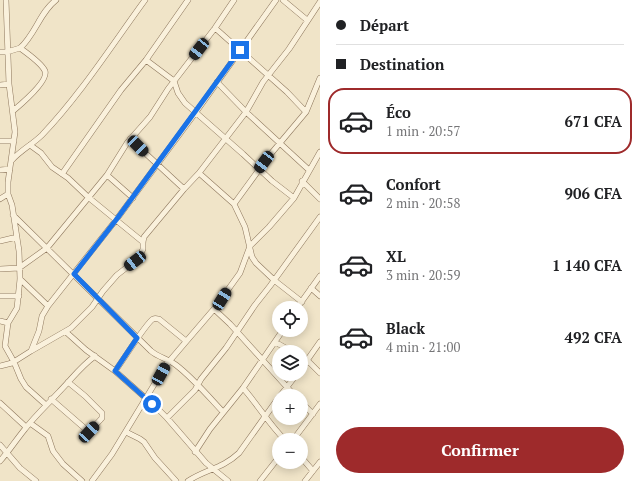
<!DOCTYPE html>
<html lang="fr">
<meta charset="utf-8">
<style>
body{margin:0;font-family:"PT Serif",serif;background:#f6f6f6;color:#202124;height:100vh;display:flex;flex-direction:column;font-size:15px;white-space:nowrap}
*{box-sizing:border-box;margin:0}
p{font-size:13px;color:#757577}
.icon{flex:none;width:22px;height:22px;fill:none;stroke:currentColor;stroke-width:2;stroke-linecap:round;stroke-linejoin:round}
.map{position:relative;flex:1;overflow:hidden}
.sheet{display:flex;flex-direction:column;background:#fff;width:320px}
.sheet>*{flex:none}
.banner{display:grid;align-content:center;height:88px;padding:0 16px;background:#fff}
.tools{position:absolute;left:272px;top:301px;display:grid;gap:8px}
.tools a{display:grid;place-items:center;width:36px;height:36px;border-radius:50%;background:#fff;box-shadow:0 2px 10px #0003;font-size:20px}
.end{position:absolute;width:18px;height:18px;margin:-9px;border:5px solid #1a73e8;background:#fff;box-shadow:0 0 0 2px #fff}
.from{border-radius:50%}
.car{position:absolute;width:12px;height:24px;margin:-12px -6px;border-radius:5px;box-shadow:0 0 3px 1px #0007;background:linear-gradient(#222 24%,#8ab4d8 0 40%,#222 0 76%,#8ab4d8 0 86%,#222 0)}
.banner b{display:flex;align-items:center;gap:14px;height:38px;font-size:15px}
.banner b+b{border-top:1px solid #e0e0e0}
.banner i{width:10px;height:10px;background:#202124}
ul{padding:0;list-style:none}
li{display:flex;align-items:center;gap:12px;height:66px;margin:0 8px 6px;padding:0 8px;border:2px solid transparent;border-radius:16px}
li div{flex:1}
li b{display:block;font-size:15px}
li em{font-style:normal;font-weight:600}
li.on{border-color:#9e2a2b}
li>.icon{width:36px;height:36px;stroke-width:1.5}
.cta{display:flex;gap:8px;margin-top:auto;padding:8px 16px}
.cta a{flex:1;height:46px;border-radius:24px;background:#9e2a2b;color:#fff;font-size:16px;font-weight:600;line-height:46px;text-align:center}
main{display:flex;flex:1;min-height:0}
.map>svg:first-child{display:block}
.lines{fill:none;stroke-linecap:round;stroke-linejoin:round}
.street-casing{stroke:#8d765c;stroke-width:6}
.street{stroke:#faf1dc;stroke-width:5}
.route{stroke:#1a73e8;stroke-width:5}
</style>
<main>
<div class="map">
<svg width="320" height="481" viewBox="0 0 320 481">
<rect width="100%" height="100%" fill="#f0e4c8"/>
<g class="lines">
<defs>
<path id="street" d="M 6,0 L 9,84 L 15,132 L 8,182 L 8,194 L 12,205 L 19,251 L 20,279 L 17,308 L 8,323 L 5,346 L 14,362 L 21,379 L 26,387 L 46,405
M 283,0 L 307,20
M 215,28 L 287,92 L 306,112
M 20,48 C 35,35 40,12 56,0
M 0,52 L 7,52 L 20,48 C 27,53 42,64 45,71 C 49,81 20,105 13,111
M 146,60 L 174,81 L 178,93 L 185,103 L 243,154 L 272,181 L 294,198
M 217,82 L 246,112 L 309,170
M 0,85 L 9,84
M 130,139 L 184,189
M 0,141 L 14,141
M 30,145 L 41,153 L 52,167 L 68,178 L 88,197 L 143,242
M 12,160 C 21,150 33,144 42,135 C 81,94 112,45 145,0
M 0,170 L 10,169
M 199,173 L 234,204 L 245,227 L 252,257 L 256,263 L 274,280 L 302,302
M 62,174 L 121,90 L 146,60 L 188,0
M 107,175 L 133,198
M 302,181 L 320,199
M 0,199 L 8,194
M 234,204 L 269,156 L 306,112 L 320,78
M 13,215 L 151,351 C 158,357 168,359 176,365 C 193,378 208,396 223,412
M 0,241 L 17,237
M 0,269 L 19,268 L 47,248 L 107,175 L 127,143 L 150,117 L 168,89 L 215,28 L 234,0
M 20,279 L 48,306
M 311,288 L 320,296
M 0,296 L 19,296
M 297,308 L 320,276
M 214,309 L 240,273 L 250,246 L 269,227 L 294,198 L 320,152
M 0,321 L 8,323
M 66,332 L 86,350 L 115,371 L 159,410 L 167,418 L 206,463 L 228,481
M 275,342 L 293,352
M 31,351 L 39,331 L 42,316 L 48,306 L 116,220 L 196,112 L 276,0
M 301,357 L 308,361 L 320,373
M 0,366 L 12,363 L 31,351 L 71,328 L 92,307 L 103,291 L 117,275 L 135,261 L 140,256 L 143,249 L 143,242 L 144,237 L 184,189 L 199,173 L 246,112 L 263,82 L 289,49 L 320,2
M 301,369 L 320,342
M 115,371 C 122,362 146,323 153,319 C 156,318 156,319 159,319 L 186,341
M 243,388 C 258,405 269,424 285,440
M 280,396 L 297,374
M 51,399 L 89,432 L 102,418 L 102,413 L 85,396 L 68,382
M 301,402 L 313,414
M 0,403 L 26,427
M 167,418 L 195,390 L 201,379 L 226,348 L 255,305 L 270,286 L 320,217
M 30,423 L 48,436 L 53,451 L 63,464 L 82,481
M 126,432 L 140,439 L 144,442 L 155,458 L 176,481
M 293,440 L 320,404
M 0,445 L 20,468 L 36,481
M 195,452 L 210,429 L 243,388 L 283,330
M 301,457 L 313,471
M 0,461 C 9,451 16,440 25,429 C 35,416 47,405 58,393 C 71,380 80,367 95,356
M 92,481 L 112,454 L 166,365 L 214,309 L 230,324 L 295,396
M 188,481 C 206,469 222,469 239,453 L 279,397
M 260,481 L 279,457
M 305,481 L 320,462"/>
</defs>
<use href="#street" class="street-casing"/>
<use href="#street" class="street"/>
</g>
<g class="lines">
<path class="route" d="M 152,404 L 115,371 L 137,338 L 74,274 L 116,220 L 240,50"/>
</g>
</svg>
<div class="tools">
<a><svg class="icon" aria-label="locate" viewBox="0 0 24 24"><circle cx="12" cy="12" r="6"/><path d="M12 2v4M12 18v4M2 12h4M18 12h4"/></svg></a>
<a><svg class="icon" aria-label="layers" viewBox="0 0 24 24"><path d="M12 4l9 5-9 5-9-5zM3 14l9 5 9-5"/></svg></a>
<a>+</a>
<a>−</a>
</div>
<i class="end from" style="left:152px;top:404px"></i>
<i class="end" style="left:240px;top:50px"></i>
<i class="car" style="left:199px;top:49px;rotate:218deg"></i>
<i class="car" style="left:138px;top:146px;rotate:135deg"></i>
<i class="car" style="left:264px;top:162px;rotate:217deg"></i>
<i class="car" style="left:135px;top:261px;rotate:232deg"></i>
<i class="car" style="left:222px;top:299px;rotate:32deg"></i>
<i class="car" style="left:161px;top:374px;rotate:29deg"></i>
<i class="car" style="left:89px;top:432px;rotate:43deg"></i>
</div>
<section class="sheet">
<div class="banner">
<b><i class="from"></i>Départ</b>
<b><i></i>Destination</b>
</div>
<ul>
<li class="on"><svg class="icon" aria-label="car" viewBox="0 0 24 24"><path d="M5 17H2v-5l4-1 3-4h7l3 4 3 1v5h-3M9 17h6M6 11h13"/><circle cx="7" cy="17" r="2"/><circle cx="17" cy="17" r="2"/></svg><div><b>Éco</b><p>1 min · 20:57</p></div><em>671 CFA</em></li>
<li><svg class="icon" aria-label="car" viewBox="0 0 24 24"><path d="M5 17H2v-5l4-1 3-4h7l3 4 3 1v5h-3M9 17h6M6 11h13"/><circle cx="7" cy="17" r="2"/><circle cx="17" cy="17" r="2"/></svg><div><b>Confort</b><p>2 min · 20:58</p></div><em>906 CFA</em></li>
<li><svg class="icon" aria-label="car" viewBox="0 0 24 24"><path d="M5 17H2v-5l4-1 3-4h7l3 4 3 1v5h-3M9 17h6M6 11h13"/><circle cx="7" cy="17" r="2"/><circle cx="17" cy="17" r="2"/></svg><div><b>XL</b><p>3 min · 20:59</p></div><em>1 140 CFA</em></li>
<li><svg class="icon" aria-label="car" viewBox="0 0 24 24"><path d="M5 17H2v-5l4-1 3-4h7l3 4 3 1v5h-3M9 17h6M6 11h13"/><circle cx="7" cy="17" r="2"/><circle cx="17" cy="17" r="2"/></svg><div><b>Black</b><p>4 min · 21:00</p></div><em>492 CFA</em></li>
</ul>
<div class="cta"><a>Confirmer</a></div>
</section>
</main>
